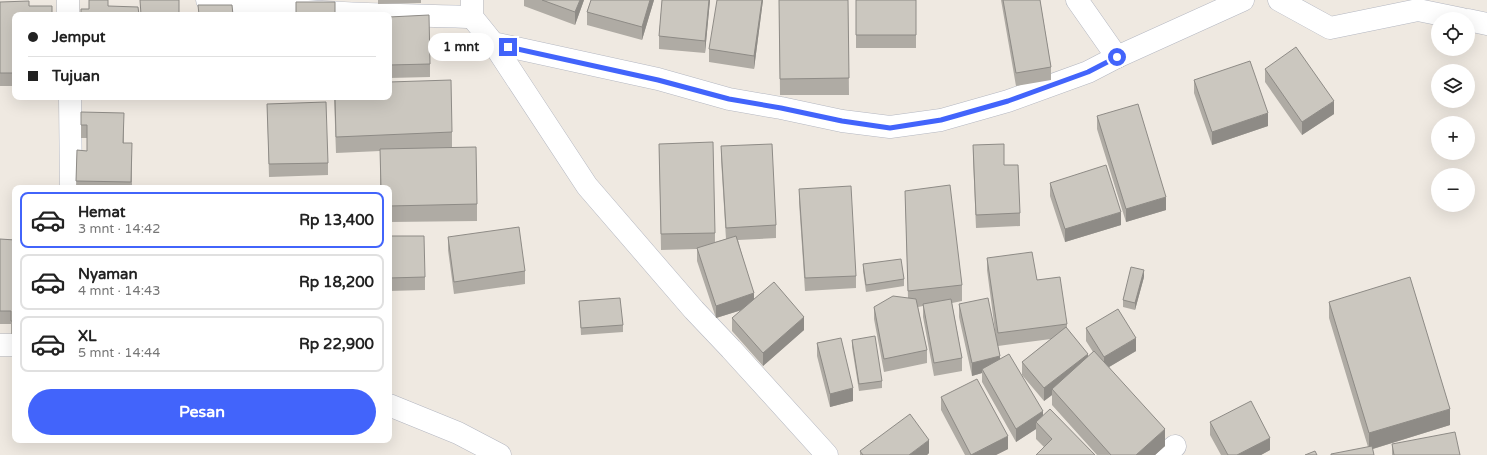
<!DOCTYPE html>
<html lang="id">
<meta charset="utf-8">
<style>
body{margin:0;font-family:"Varela Round",sans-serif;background:#f6f6f6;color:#222;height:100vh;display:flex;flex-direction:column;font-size:15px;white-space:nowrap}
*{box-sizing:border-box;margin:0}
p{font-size:13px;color:#767676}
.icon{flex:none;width:22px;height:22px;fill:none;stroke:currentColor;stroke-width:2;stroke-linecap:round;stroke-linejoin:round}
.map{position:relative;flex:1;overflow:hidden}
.drawer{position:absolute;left:12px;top:185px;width:380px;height:258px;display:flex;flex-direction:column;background:#fff;border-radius:8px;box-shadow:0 4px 16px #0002}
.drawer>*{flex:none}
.hud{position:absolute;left:12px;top:12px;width:380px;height:88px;border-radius:8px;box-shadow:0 4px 16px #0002;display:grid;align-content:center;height:88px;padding:0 16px;background:#fff}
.controls{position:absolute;left:1431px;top:12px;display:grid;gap:8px}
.controls a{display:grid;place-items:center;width:44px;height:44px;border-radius:50%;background:#fff;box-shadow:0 4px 16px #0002;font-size:20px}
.end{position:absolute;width:18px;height:18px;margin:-9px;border:5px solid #4264fb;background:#fff;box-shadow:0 0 0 2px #fff}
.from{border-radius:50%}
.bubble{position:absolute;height:28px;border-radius:14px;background:#fff;box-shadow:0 4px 16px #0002;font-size:13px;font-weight:700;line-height:28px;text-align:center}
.hud b{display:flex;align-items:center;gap:14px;height:38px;font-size:15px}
.hud b+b{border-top:1px solid #e0e0e0}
.hud i{width:10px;height:10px;background:#222}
ul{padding:7px 0 0;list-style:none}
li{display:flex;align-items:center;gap:12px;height:56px;margin:0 8px 6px;padding:0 8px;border:2px solid #e0e0e0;border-radius:8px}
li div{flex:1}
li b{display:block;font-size:15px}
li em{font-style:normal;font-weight:700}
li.active{border-color:#4264fb}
li>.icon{width:36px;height:36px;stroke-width:1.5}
.button{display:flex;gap:8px;margin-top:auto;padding:8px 16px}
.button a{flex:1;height:46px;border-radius:24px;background:#4264fb;color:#fff;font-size:16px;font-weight:700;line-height:46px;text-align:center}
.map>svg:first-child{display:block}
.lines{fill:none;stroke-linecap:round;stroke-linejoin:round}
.street-casing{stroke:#b4b7c1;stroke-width:23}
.secondary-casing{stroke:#b4b7c1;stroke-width:23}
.street{stroke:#fff;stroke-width:22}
.secondary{stroke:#fff;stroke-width:22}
.wall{fill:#afaba4}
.shaded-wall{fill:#8e8b86}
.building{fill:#cbc7bf;stroke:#8e8b86}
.route{stroke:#4264fb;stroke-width:5}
</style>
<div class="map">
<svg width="1487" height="455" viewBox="0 0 1487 455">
<rect width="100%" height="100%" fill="#efe9e1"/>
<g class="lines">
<defs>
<path id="street" d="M 68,0 L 68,15
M 207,0 C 241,2 274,8 307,11 C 362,15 417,15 472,17
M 1077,0 L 1117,57
M 493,43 L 587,186 L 694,310 L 731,349 L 827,455
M 70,97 L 71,188
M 0,345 L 15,345
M 389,405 L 458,433 L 500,455
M 1164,455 L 1175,446"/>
<path id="secondary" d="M 472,0 L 472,17 L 493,43 L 658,79 L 729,99 L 781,108 L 842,121 L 890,127 L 941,120 L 1008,101 L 1088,72 L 1117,57 L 1243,0
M 1279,0 L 1330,28 L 1418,10 L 1462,19
M 1468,20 L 1487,24"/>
</defs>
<use href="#street" class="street-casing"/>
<use href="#secondary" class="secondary-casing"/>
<use href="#street" class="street"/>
<use href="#secondary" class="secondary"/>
</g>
<path class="wall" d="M 378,0 L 421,0 L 421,3 L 378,4 Z
M 524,0 L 584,0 L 575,25 L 524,6 Z
M 591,0 L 654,0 L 642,40 L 587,25 L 587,12 Z
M 662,0 L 710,0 L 705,53 L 659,49 L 659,36 Z
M 763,0 L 754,69 L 709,62 L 709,49 Z
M 779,0 L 848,0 L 849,95 L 780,95 Z
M 856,0 L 916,0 L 916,48 L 856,48 Z
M 1001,0 L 1040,0 L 1051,67 L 1051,80 L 1016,86 Z
M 0,2 L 15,15 L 15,86 L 0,86 Z
M 389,17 L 430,64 L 430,77 L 389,78 Z
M 1265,69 L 1334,114 L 1302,135 L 1265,82 Z
M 1194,80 L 1268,126 L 1212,145 L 1194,93 Z
M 334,97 L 389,97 L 452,132 L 452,147 L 477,204 L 477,221 L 389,222 L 389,188 L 380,188 L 380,151 L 336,153 Z
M 267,104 L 328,163 L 328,175 L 269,177 Z
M 81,112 L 124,126 L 124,143 L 132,156 L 132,188 L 76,188 L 77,150 L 87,151 L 87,138 L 81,138 Z
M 1097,116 L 1166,210 L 1126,222 L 1097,129 Z
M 659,144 L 715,233 L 715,242 L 726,239 L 721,159 L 721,146 L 776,225 L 776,238 L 738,240 L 754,299 L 804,330 L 763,366 L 732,331 L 732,318 L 742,310 L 716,318 L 697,261 L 697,249 L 661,250 Z
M 973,145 L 1004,165 L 1020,213 L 1020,226 L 976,228 L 973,158 Z
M 1050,183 L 1121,225 L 1065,242 L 1050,196 Z
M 799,189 L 856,276 L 856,288 L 805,291 L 799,202 Z
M 905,191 L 962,285 L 962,301 L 952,303 L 962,358 L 962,371 L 934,376 L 923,317 L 923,306 L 918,307 L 927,350 L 927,363 L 884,372 L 874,319 L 874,307 L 908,298 Z
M 389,236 L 425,277 L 425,290 L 389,291 Z
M 448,237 L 525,271 L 525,284 L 454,294 L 448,250 Z
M 0,239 L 15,240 L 15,334 L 11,334 L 11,324 L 0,324 Z
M 987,258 L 1037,280 L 1067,324 L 1067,328 L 1088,357 L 1093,352 L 1086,341 L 1086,328 L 1136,351 L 1109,367 L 1165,446 L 1155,455 L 1097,455 L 1052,405 L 1052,395 L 1044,401 L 1022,375 L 1022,362 L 1051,339 L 998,346 L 1000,359 L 1043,416 L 1095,455 L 1044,447 L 1036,439 L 1036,429 L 1016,442 L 982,382 L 982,373 L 972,376 L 959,317 L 959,304 L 996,338 L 987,270 Z
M 863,264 L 904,279 L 904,286 L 866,292 L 863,271 Z
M 1144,277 L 1135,310 L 1123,307 L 1123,300 Z
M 579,301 L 623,325 L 623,332 L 581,335 Z
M 1329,302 L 1450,425 L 1373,449 L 1368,447 L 1329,318 Z
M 852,340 L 882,381 L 882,388 L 859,391 L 852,347 Z
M 817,343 L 853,401 L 830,407 L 817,356 Z
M 941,397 L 1008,449 L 996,455 L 965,455 L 941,410 Z
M 1210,422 L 1270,450 L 1261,455 L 1221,455 L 1210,435 Z
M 1392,444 L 1460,455 L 1392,455 Z
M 860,451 L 929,453 L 927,455 L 860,455 Z"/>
<path class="shaded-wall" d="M 580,0 L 584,0 L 575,25 L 575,12 Z
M 650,0 L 654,0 L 642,40 L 642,27 Z
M 709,0 L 710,0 L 705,53 L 705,41 Z
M 762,0 L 763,0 L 754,69 L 754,56 Z
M 1334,101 L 1334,114 L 1302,135 L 1302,122 Z
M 1268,113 L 1268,126 L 1212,145 L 1212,132 Z
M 1166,197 L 1166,210 L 1126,222 L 1126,209 Z
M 1121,212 L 1121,225 L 1065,242 L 1065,229 Z
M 1144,270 L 1144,277 L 1135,310 L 1135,303 Z
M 754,293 L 754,306 L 716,318 L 716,306 Z
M 804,317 L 804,330 L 763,366 L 763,353 Z
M 1136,338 L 1136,351 L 1104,370 L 1104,357 Z
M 1088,354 L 1088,366 L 1052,389 L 1052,395 L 1044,401 L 1044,388 Z
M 1000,356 L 1000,369 L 982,369 L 982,373 L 972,376 L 972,363 Z
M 853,388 L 853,401 L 830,407 L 830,394 Z
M 1450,409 L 1450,425 L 1369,450 L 1369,433 Z
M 1043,411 L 1043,424 L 1036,422 L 1036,429 L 1016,442 L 1016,429 Z
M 1165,429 L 1165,446 L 1155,455 L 1136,455 Z
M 1008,436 L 1008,449 L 996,455 L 971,455 Z
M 1270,438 L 1270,450 L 1261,455 L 1237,455 Z
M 929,440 L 929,453 L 927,455 L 909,455 Z"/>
<path class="building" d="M 89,0 L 108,0 L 108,6 L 138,7 L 139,15 L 81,15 L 81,9 L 89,9 Z
M 140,0 L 179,0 L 179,15 L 141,15 Z
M 542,0 L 580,0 L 575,12 Z
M 591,0 L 650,0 L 642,27 L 587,12 Z
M 662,0 L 709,0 L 705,41 L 659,36 Z
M 717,0 L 762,0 L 754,56 L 709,49 Z
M 779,0 L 848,0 L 849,78 L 780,79 Z
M 856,0 L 916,0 L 916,35 L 856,35 Z
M 1003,0 L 1040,0 L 1051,67 L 1016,73 Z
M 29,1 L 29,6 L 52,6 L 52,15 L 15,15 L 15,73 L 0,73 L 0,2 Z
M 296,2 L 335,2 L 335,15 L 296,15 Z
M 198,5 L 232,5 L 233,15 L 199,15 Z
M 429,15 L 430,64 L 389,65 L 389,17 Z
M 1296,47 L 1334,101 L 1302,122 L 1265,69 Z
M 1250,61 L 1268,113 L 1212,132 L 1194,80 Z
M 451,80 L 452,132 L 336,137 L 335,97 L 389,97 L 389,82 Z
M 326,102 L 328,163 L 269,164 L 267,104 Z
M 1138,104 L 1166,197 L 1126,209 L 1097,116 Z
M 81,112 L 124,113 L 123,143 L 132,143 L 131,182 L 76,181 L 77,150 L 87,151 L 87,125 L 81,125 Z
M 713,142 L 715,233 L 661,234 L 659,144 Z
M 772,144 L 776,225 L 726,228 L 721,146 Z
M 1004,144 L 1004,165 L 1018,165 L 1020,213 L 976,215 L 973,145 Z
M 476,147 L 477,204 L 389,206 L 389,188 L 381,188 L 380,149 Z
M 1106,165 L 1121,212 L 1065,229 L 1050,183 Z
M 950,185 L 962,285 L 908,291 L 905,191 Z
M 851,186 L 856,276 L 805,278 L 799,189 Z
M 519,227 L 525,271 L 454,282 L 448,237 Z
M 389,236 L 424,236 L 425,277 L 389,278 Z
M 736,236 L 754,293 L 716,306 L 697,248 Z
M 0,239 L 15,240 L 15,321 L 11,321 L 11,311 L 0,311 Z
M 1032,252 L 1037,280 L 1060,277 L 1067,324 L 998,333 L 987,258 Z
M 901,259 L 904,279 L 866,285 L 863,264 Z
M 1131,267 L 1144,270 L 1135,303 L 1123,300 Z
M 1410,277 L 1450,409 L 1369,433 L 1329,302 Z
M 774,282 L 804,317 L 763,353 L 732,318 Z
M 893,296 L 916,299 L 927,350 L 884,359 L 874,307 Z
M 620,298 L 623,325 L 581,328 L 579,301 Z
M 988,298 L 1000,356 L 972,363 L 959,304 Z
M 951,299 L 962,358 L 934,363 L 923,304 Z
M 1118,309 L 1136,338 L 1104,357 L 1086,328 Z
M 1066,327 L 1088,354 L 1044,388 L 1022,362 Z
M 875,336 L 882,381 L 859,384 L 852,340 Z
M 841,338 L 853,388 L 830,394 L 817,343 Z
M 1094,351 L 1165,429 L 1136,455 L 1111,455 L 1052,389 Z
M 1009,354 L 1043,411 L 1016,429 L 982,369 Z
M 977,379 L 1008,436 L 971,455 L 941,397 Z
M 1251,401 L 1270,438 L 1237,455 L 1228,455 L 1210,422 Z
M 1050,409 L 1095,455 L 1036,455 L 1052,439 L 1036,422 Z
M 910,414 L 929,440 L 909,455 L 863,455 L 860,451 Z
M 1455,432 L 1460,455 L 1394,455 L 1392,444 Z
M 1372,446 L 1374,455 L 1331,455 L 1331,454 Z
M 1315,451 L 1317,455 L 1305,455 Z"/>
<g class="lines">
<path class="route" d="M 508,47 L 658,80 L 729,99 L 781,108 L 842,121 L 890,128 L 941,120 L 1008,101 L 1088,72 L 1117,57"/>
</g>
</svg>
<div class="controls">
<a><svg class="icon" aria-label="locate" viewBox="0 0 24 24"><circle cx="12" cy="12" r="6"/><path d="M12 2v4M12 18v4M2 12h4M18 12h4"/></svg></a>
<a><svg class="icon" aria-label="layers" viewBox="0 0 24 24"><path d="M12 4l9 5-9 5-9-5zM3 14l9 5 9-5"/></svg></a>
<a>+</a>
<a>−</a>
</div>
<i class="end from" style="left:1117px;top:57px"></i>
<i class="end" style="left:508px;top:47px"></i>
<div class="bubble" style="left:428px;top:33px;width:66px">1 mnt</div>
<div class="hud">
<b><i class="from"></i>Jemput</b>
<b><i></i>Tujuan</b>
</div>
<section class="drawer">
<ul>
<li class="active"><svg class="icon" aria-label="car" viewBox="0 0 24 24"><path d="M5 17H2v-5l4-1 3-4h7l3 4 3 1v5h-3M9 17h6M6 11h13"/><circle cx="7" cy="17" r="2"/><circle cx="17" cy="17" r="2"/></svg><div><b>Hemat</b><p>3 mnt · 14:42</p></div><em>Rp 13,400</em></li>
<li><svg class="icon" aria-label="car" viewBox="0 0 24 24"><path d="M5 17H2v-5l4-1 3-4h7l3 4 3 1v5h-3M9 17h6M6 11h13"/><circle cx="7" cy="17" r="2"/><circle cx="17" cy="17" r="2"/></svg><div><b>Nyaman</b><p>4 mnt · 14:43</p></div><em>Rp 18,200</em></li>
<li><svg class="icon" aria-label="car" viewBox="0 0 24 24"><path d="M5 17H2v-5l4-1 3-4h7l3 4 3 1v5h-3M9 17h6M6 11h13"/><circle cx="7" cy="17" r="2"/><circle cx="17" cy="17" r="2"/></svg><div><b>XL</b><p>5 mnt · 14:44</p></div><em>Rp 22,900</em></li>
</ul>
<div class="button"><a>Pesan</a></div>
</section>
</div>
